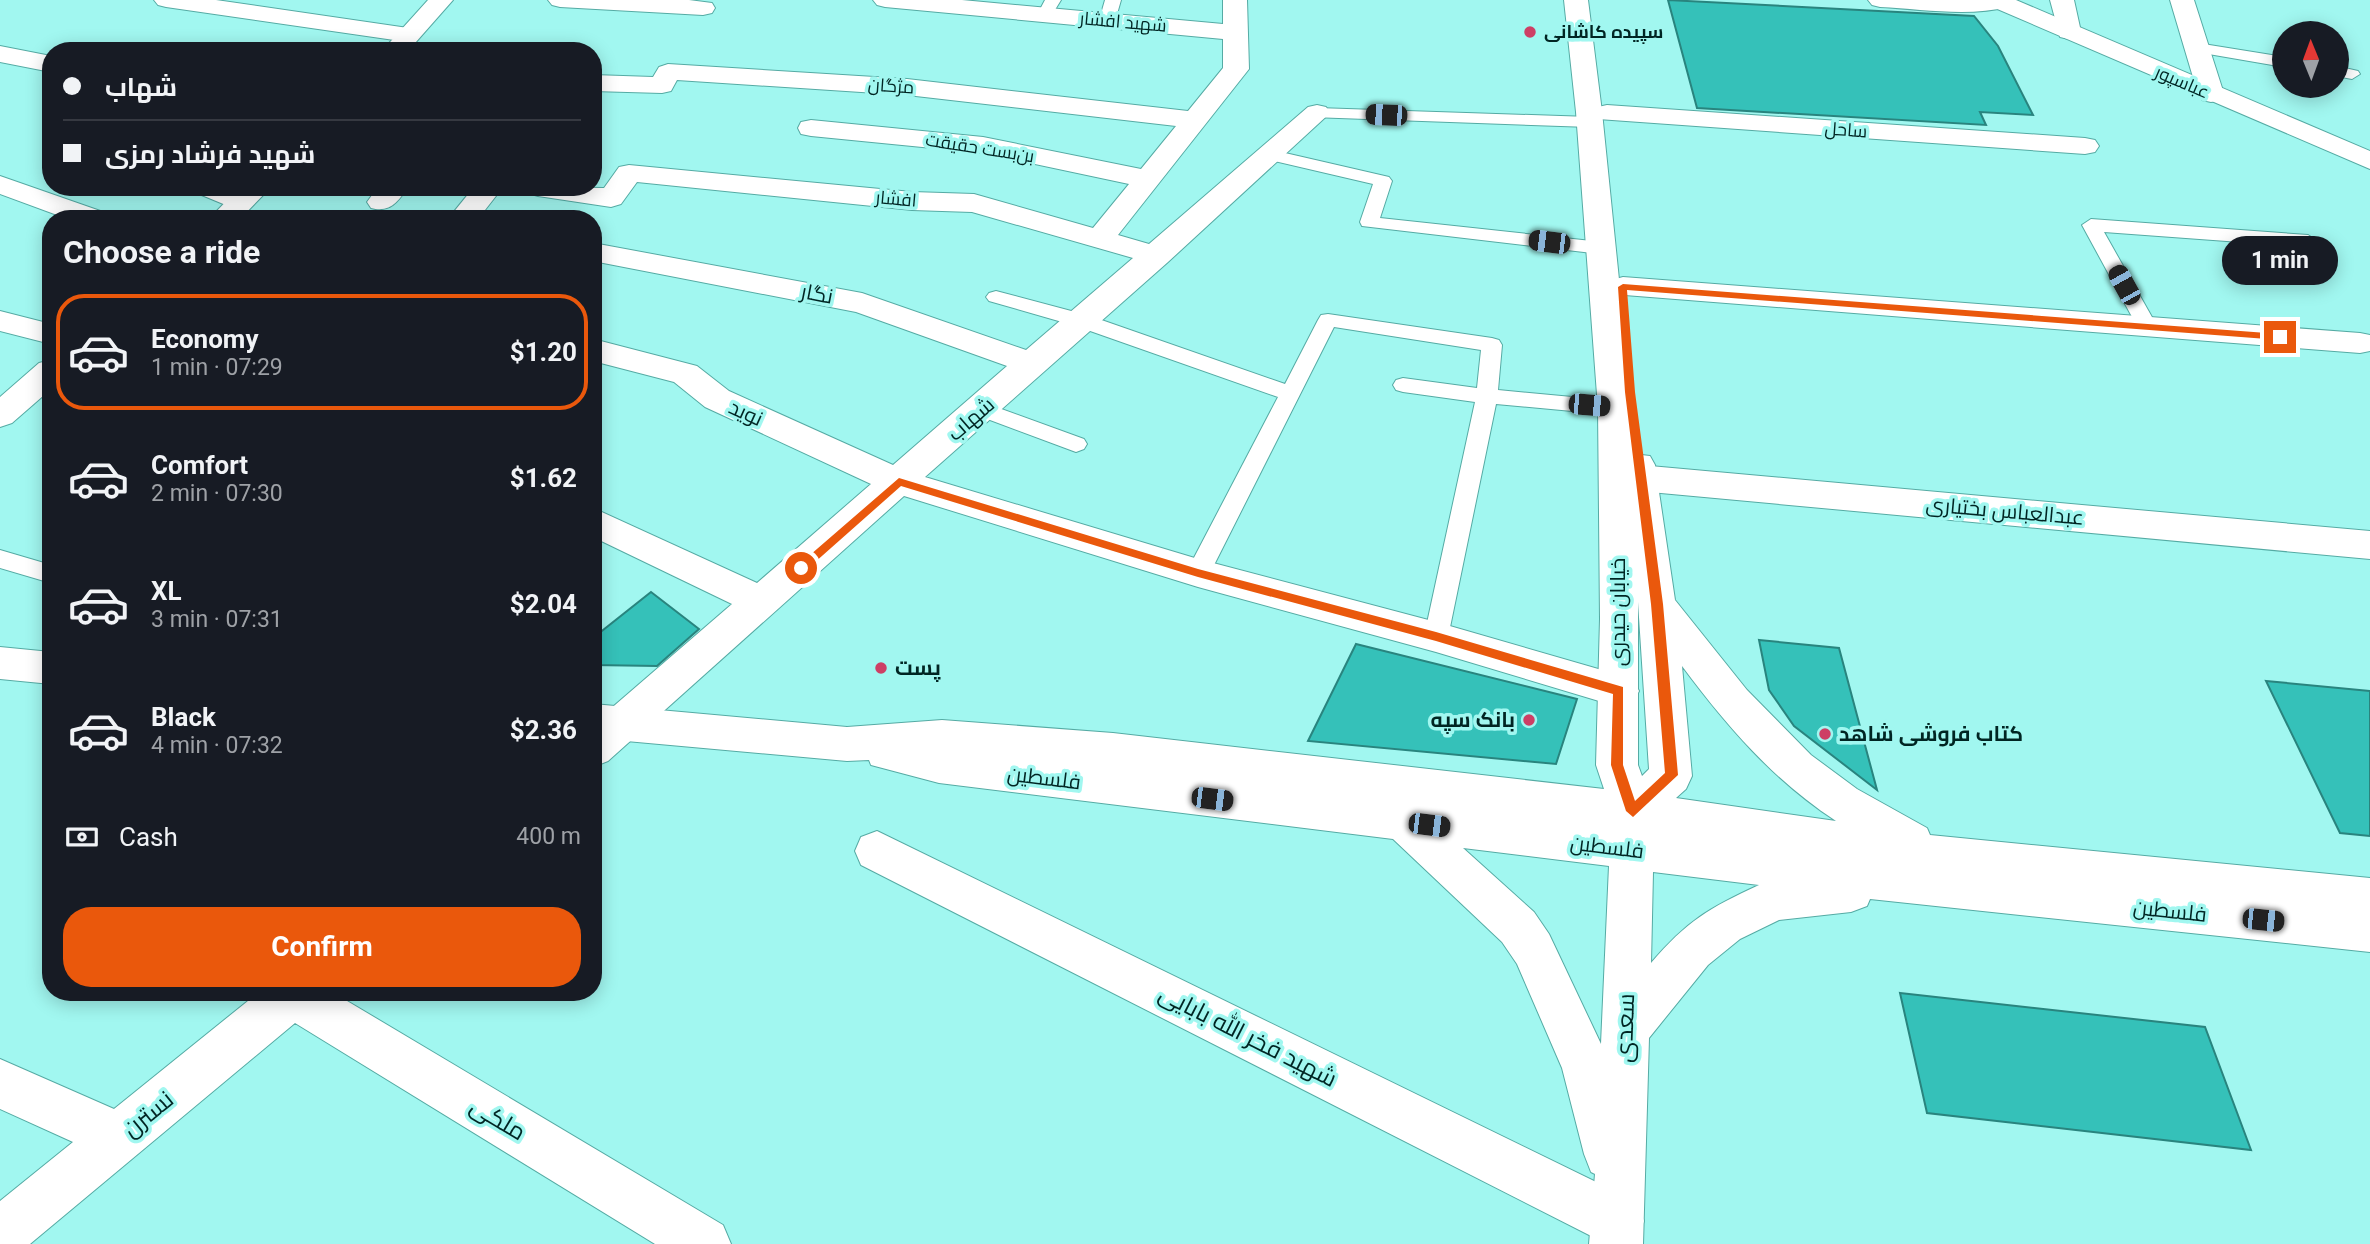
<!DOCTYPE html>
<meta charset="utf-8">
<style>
body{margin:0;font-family:Roboto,Cairo,sans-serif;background:#242831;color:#f1f3f6;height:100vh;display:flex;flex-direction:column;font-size:26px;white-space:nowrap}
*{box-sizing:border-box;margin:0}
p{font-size:23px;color:#9ea1a6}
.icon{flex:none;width:38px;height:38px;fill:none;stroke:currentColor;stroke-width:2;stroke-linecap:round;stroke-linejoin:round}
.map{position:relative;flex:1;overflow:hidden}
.sheet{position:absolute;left:42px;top:210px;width:560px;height:791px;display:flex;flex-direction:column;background:#171b24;border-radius:28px;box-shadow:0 4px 18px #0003}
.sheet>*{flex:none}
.top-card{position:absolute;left:42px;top:42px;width:560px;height:154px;border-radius:28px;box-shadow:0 4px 18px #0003;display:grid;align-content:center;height:154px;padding:0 21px;background:#171b24}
.needle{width:46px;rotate:359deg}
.tools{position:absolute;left:2272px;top:21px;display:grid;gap:14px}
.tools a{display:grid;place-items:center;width:77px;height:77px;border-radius:50%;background:#171b24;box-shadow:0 4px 18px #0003;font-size:35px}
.end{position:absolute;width:32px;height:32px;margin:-16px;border:9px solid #ea580c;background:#fff;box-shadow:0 0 0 4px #fff}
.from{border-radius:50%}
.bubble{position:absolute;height:49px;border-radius:24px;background:#171b24;box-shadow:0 4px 18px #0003;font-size:23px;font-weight:700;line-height:49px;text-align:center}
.car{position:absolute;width:21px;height:42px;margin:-21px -10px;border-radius:9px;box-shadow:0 0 5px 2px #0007;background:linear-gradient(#222 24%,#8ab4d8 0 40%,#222 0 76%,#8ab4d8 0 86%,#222 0)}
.top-card b{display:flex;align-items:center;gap:24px;height:66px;font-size:26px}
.top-card b+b{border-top:2px solid #363941}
.top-card i{width:18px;height:18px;background:#f1f3f6}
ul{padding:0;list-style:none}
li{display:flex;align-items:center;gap:21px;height:116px;margin:0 14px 10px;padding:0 7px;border:4px solid transparent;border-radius:28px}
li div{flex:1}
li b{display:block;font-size:26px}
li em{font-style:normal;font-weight:700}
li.selected{border-color:#ea580c}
li>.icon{width:63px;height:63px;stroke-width:1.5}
h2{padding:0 21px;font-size:32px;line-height:84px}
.pay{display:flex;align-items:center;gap:18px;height:77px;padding:0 21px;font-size:26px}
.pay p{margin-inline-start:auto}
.button{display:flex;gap:14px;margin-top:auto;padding:14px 21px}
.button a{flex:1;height:80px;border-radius:28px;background:#ea580c;color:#fff;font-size:28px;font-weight:700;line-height:80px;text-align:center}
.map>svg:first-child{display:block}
.building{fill:#35c1b9;stroke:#29847e;stroke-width:2}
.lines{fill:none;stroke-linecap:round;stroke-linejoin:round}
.lane-casing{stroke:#55aba4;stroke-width:2}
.street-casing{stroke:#55aba4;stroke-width:2}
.secondary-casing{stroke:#55aba4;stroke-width:2}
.lane{fill:#fff;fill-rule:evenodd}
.street{fill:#fff;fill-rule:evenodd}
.secondary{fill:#fff;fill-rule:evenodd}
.route{fill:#ea580c}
.poi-dot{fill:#cd3f65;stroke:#a1f7f0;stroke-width:2.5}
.labels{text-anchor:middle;stroke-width:7;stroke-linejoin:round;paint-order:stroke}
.far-street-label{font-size:18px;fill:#002523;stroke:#a1f7f0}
.far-poi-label{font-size:18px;font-weight:bold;fill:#002523;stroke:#a1f7f0;text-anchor:start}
.street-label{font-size:21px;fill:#002523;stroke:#a1f7f0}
.poi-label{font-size:21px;font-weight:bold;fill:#002523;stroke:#a1f7f0;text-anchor:start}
.near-street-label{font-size:24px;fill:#002523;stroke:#a1f7f0}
</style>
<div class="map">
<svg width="2370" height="1244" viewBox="0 0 2370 1244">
<rect width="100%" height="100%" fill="#a1f7f0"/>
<path class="building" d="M 1668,0 L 1974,16 L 1998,46 L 2033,115 L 1980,112 L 1986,125 L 1697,108 Z
M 651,592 L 699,629 L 657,666 L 593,665 L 593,638 Z
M 1759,640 L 1839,648 L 1877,790 L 1794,726 L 1769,690 Z
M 1356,644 L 1577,699 L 1556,764 L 1308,741 Z
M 2266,681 L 2370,691 L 2370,836 L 2340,833 Z
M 1900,993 L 2205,1027 L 2251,1150 L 1927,1113 Z"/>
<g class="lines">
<defs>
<path id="lane" d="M 1045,0 L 1061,0 L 1050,18 L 1045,20 L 1037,15 Z
M 1105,0 L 1121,0 L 1115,21 L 1107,26 L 1099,21 Z
M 2197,43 L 2284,57 L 2284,67 L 2191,51 L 2189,48 Z
M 2336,66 L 2358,71 L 2360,74 L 2352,79 L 2336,76 Z
M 1317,108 L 1590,117 L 1599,122 L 1590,127 L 1311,117 L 1309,113 Z
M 1272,150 L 1389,177 L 1392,181 L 1380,218 L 1601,242 L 1610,248 L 1601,254 L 1362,226 L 1360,222 L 1373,184 L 1266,159 L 1263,155 Z
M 189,187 L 214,187 L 245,200 L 248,204 L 245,208 L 233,208 L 192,191 Z
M 2091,219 L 2308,235 L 2317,241 L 2308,247 L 2104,232 L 2157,326 L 2154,331 L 2140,331 L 2137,326 L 2082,225 Z
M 996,291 L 1090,316 L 1285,384 L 1318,320 L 1321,315 L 1328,314 L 1492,338 L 1499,340 L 1502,345 L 1498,390 L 1615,401 L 1623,403 L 1626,408 L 1623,413 L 1615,415 L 1496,404 L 1448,637 L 1445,644 L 1436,647 L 1427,644 L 1424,637 L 1475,402 L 1403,392 L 1396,390 L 1393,385 L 1396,380 L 1403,378 L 1477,388 L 1481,350 L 1334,327 L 1210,573 L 1206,579 L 1198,582 L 1190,579 L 1186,573 L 1278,397 L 1076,326 L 989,301 L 986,297 L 989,293 Z
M 982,402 L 1084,439 L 1087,444 L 1084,449 L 1076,452 L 974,414 L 971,409 L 974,404 Z
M 0,550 L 51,565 L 51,583 L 0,568 Z"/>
<path id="street" d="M 154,0 L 216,0 L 408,28 L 417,30 L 420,35 L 417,40 L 408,42 L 166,7 L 158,5 Z
M 548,0 L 689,0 L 712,3 L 715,8 L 712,13 L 703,15 L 560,7 L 552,5 Z
M 873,0 L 962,0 L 1223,24 L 1223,0 L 1247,0 L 1249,69 L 1118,235 L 1149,244 L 1308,107 L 1317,105 L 1326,107 L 1330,113 L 1168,262 L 925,477 L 1198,559 L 1436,622 L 1619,675 L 1633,679 L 1639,691 L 1633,703 L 1619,707 L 1436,652 L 1198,587 L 904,496 L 608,761 L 593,767 L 593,724 L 732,604 L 593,537 L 593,508 L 757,583 L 871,484 L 705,407 L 674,382 L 593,361 L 593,339 L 697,366 L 729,391 L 893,465 L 1007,366 L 856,312 L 593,261 L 593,243 L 862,293 L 1026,350 L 1133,258 L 972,212 L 912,210 L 637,182 L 621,204 L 611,207 L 538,196 L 528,193 L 524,187 L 604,188 L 619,167 L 629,165 L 912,192 L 974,194 L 1093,228 L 1129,184 L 983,153 L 811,136 L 801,134 L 798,128 L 801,122 L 811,120 L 983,137 L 1141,169 L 1176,126 L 907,95 L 677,80 L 671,91 L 662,93 L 593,91 L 593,75 L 653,77 L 659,67 L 668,64 L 907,79 L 1188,111 L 1223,68 L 1223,39 L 885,7 L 877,5 Z
M 1868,0 L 2011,0 L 2012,2 L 2008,7 C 1968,17 1921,9 1880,7 L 1872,5 Z
M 2050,0 L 2074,0 L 2081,32 L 2078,37 L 2069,39 L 2060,37 Z
M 2170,0 L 2194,0 L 2224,94 L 2220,100 L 2211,102 L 2202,100 L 2198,94 Z
M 0,46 L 51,56 L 51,72 L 0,62 Z
M 1607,105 L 2085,138 L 2095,140 L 2099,146 L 2095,152 L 2085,154 L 1598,119 L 1594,113 L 1598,107 Z
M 0,176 L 106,213 L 110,219 L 68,219 L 0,194 Z
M 378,187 L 408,187 C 398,202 390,213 371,208 L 367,202 Z
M 474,187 L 503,187 L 478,219 L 448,219 Z
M 1623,277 L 2360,333 L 2370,335 L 2370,351 L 2360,353 L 1612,294 L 1608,287 L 1612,280 Z
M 0,311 L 51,324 L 51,344 L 0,331 Z
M 1639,465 L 2370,531 L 2370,559 L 1639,491 L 1627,487 L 1621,478 L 1627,469 Z
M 877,831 L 1637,1202 L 1644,1221 L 1637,1240 C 1623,1244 1613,1244 1599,1240 L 861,865 L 855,851 L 861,837 Z
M 259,992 L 332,992 L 723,1225 L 731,1244 L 655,1244 L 295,1023 L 30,1244 L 0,1244 L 0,1201 L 73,1142 L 0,1109 L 0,1059 L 114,1109 Z"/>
<path id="secondary" d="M 428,0 L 453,0 L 408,51 L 382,51 Z
M 1564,0 L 1588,0 L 1602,112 L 1632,408 L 1633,454 L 1650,456 L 1655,465 L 1675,600 L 1747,690 L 1811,755 L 1857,789 L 1927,828 L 1930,835 L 2370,878 L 2370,952 L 1870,899 L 1867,906 L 1851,912 L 1779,920 L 1740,939 L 1708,965 L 1649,1038 L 1643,1244 L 1589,1244 L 1595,1174 L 1591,1172 L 1584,1154 L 1562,1068 L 1517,964 L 1502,942 L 1393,839 L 939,783 L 871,765 L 869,760 L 847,761 L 593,738 L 593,704 L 847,727 L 942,720 L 1113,733 L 1604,789 L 1596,765 L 1600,619 L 1598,408 L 1576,112 ZM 1638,602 L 1649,769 L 1642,776 L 1638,765 ZM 1682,666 C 1726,725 1773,780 1836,821 L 1676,798 L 1686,789 L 1692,776 ZM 1463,848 L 1609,866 L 1601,1044 L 1549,934 L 1534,912 ZM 1653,872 L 1759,885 C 1709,908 1687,921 1651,963 Z
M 1984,0 L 2016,0 L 2370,151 L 2370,169 L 1988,5 Z
M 240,187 L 271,187 L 240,219 L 209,219 Z
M 51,360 L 51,389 L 12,423 L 0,427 L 0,397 L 39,363 Z
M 0,647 L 51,652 L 51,684 L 0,679 Z"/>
</defs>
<use href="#lane" class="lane-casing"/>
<use href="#street" class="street-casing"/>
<use href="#secondary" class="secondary-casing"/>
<use href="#lane" class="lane"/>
<use href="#street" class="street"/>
<use href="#secondary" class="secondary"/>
</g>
<path class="route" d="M 1623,284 L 2280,334 L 2285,337 L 2280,340 L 1627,290 L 1635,392 L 1663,604 L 1678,775 L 1633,817 L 1626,811 L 1611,765 L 1613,694 L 1436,641 L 1198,577 L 901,486 L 805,571 L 801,572 L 795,568 L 899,478 L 1198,569 L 1436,632 L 1623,687 L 1623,765 L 1635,801 L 1665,773 L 1651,604 L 1625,392 L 1618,287 Z"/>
<g class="poi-dot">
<circle cx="1530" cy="32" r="7"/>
<circle cx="881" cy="668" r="7"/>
<circle cx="1529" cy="720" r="7"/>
<circle cx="1825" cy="734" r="7"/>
</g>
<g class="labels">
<g class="far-street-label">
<text transform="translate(1123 22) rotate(5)" y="6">شهید افشار</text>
<text transform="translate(2182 82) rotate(23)" y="6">عباسپور</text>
<text transform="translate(891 86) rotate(4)" y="6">مژگان</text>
<text transform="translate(1846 130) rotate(4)" y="6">ساحل</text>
<text transform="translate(980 148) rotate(9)" y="6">بن‌بست حقیقت</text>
<text transform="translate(896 199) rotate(5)" y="6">افشار</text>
</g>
<g class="far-poi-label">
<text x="1544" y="38">سپیده کاشانی</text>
</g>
<g class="street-label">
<text transform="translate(817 294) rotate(11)" y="7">نگار</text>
<text transform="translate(746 413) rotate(24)" y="7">نوید</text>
<text transform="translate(971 419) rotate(-41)" y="7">شهاب</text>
<text transform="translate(2005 511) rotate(5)" y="7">عبدالعباس بختیاری</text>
<text transform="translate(1618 612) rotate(-90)" y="7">خیابان حیدری</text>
<text transform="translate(1044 778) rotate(7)" y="7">فلسطین</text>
<text transform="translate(1607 847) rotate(7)" y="7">فلسطین</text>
<text transform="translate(2170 911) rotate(6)" y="7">فلسطین</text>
</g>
<g class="poi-label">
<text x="895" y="675">پست</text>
<text x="1515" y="727" text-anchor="end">بانک سپه</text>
<text x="1839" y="741">کتاب فروشی شاهد</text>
</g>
<g class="near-street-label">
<text transform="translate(1625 1028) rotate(-88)" y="8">سعدی</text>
<text transform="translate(1248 1036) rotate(27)" y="8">شهید فخر الله بابایی</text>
<text transform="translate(148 1114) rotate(-39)" y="8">نسترن</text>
<text transform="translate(498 1119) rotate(31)" y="8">ملکی</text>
</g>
</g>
</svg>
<div class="tools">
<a><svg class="needle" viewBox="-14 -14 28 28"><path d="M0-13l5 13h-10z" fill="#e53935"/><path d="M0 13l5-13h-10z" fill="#9ea1a6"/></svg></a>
</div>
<i class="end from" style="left:801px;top:568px"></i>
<i class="end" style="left:2280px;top:337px"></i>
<div class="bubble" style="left:2222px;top:236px;width:116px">1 min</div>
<i class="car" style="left:1386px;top:115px;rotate:272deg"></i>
<i class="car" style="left:1549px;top:242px;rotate:277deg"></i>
<i class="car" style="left:2124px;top:285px;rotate:331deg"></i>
<i class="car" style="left:1589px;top:405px;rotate:95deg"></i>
<i class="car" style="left:1212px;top:799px;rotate:97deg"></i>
<i class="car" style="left:1429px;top:825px;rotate:97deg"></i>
<i class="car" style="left:2263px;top:920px;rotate:96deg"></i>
<div class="top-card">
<b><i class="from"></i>شهاب</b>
<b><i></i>شهید فرشاد رمزی</b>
</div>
<section class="sheet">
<h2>Choose a ride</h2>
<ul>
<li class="selected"><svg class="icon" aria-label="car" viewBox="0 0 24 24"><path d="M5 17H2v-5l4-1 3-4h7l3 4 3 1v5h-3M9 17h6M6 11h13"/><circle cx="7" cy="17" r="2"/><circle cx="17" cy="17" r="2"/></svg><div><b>Economy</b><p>1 min · 07:29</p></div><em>$1.20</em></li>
<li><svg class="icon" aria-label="car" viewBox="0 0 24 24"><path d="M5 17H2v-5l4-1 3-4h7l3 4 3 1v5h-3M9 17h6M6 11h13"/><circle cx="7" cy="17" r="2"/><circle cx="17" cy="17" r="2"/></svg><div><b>Comfort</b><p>2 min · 07:30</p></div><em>$1.62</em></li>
<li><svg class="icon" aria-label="car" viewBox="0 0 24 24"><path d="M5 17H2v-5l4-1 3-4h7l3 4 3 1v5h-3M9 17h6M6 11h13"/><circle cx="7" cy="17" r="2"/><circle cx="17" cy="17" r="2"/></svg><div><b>XL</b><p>3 min · 07:31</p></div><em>$2.04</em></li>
<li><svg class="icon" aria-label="car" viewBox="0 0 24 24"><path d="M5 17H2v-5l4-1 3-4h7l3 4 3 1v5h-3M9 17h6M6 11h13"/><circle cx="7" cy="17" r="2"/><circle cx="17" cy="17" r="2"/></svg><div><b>Black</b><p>4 min · 07:32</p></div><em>$2.36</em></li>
</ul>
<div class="pay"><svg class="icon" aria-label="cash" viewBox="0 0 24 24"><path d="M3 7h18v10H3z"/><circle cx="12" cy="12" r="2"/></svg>Cash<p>400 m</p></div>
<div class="button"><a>Confirm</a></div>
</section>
</div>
